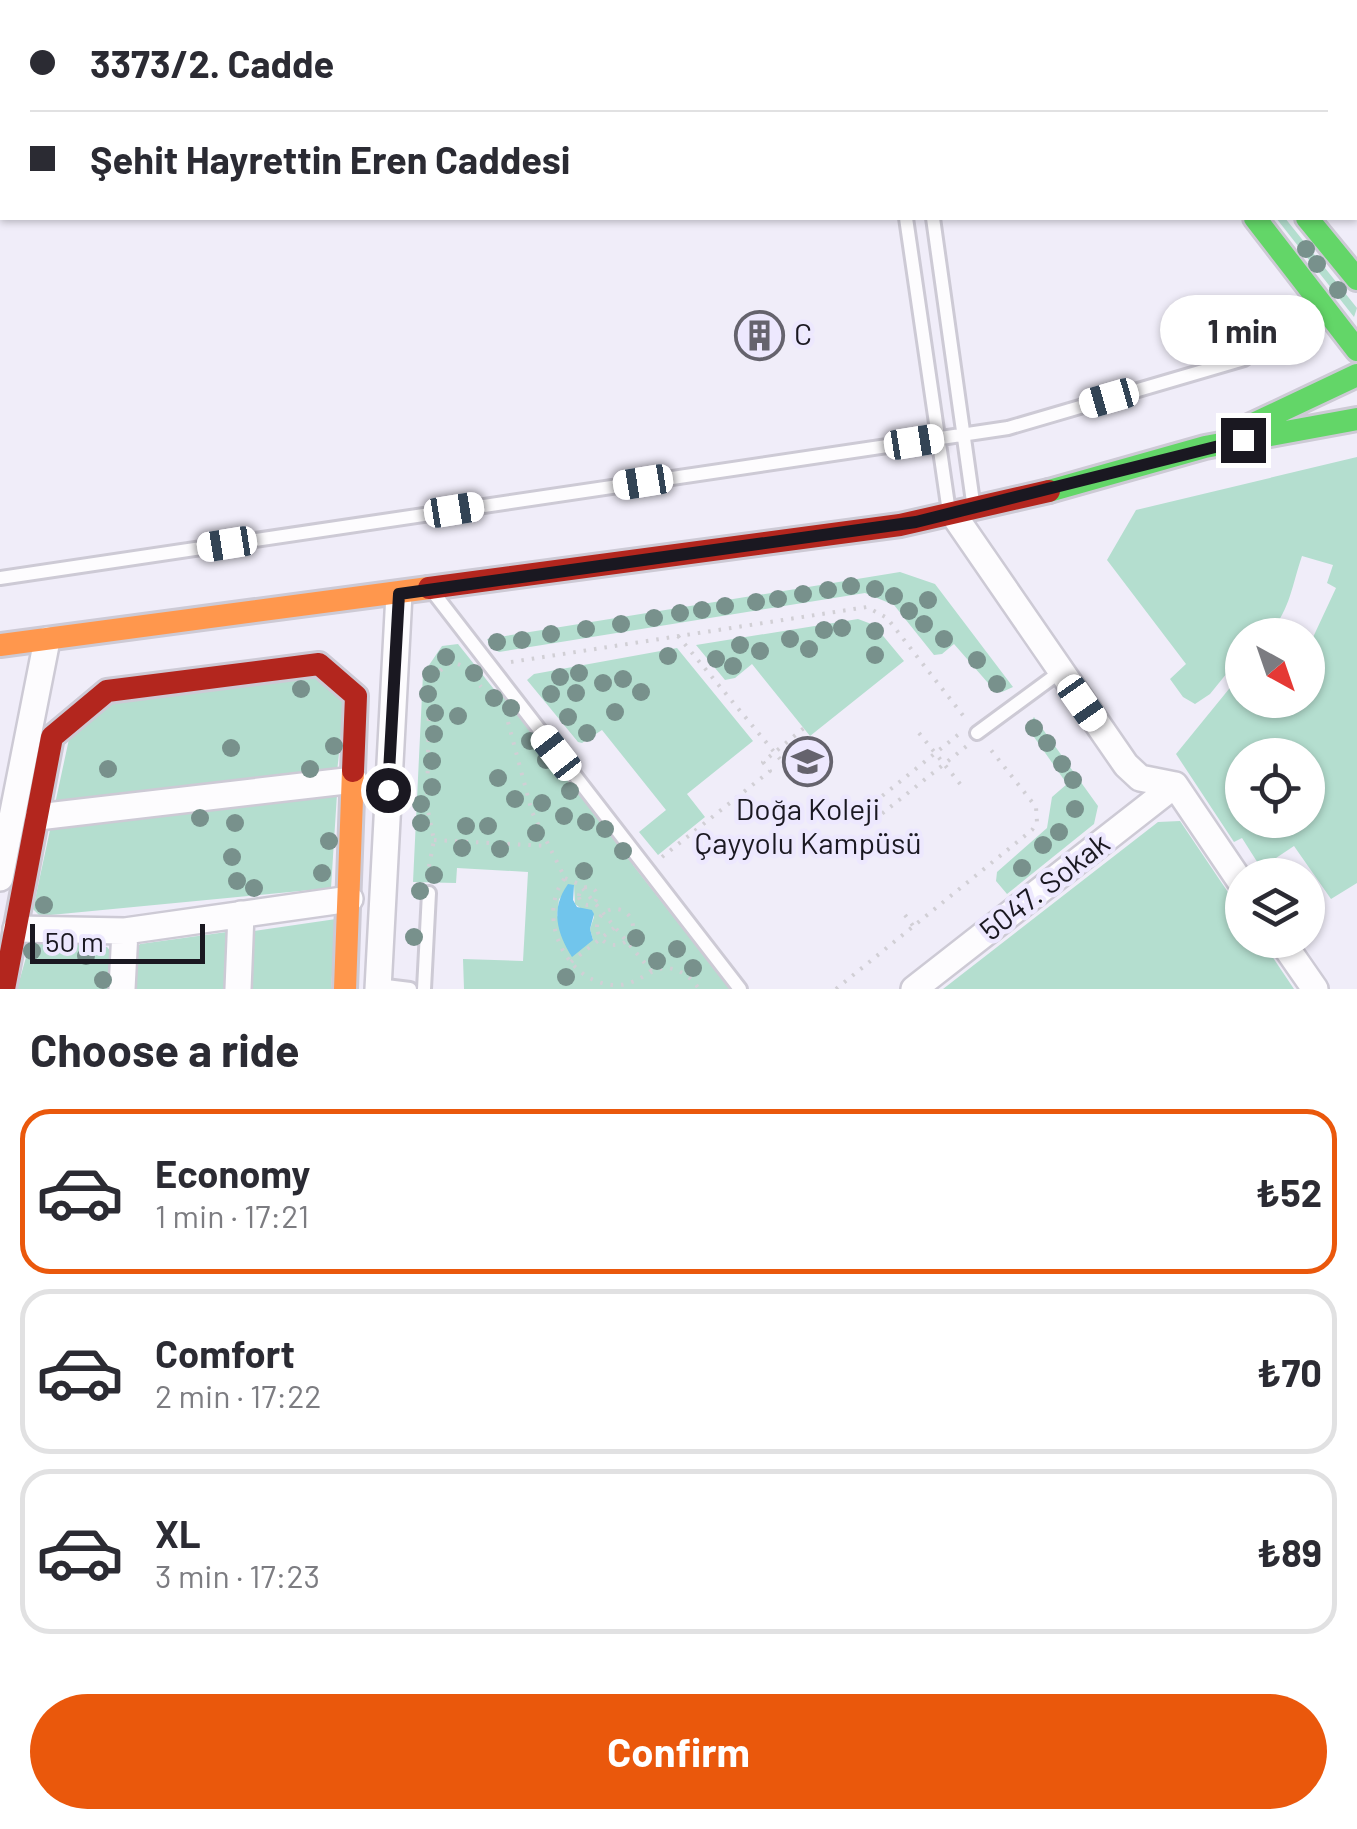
<!DOCTYPE html>
<meta charset="utf-8">
<style>
body{margin:0;font-family:Barlow,sans-serif;background:#f7f7f7;color:#2b2b33;height:100vh;display:flex;flex-direction:column;font-size:38px;white-space:nowrap}
*{box-sizing:border-box;margin:0}
p{font-size:32px;color:#7c7c81}
.icon{flex:none;width:55px;height:55px;fill:none;stroke:currentColor;stroke-width:2;stroke-linecap:round;stroke-linejoin:round}
.map{position:relative;height:989px;overflow:hidden}
.panel{display:flex;flex-direction:column;background:#fff;flex:1}
.panel>*{flex:none}
.top-card{position:absolute;left:0px;top:0px;width:1358px;height:220px;box-shadow:0 2px 8px #0004;display:grid;align-content:center;height:220px;padding:0 30px;background:#fff}
.needle{width:65px;rotate:140deg}
.fabs{position:absolute;left:1225px;top:618px;display:grid;gap:20px}
.fabs a{display:grid;place-items:center;width:100px;height:100px;border-radius:50%;background:#fff;box-shadow:0 2px 8px #0004;font-size:50px}
.scale{position:absolute;left:30px;bottom:25px;width:175px;box-sizing:border-box;padding-left:10px;border:5px solid #1a1821;border-top:0;font-size:28px;line-height:35px;white-space:nowrap;color:#1a1821;-webkit-text-stroke:8px #ede8fe;paint-order:stroke}
.end{position:absolute;width:45px;height:45px;margin:-22px;border:12px solid #1a1821;background:#fff;box-shadow:0 0 0 5px #fff}
.from{border-radius:50%}
.bubble{position:absolute;height:70px;border-radius:35px;background:#fff;box-shadow:0 2px 8px #0004;font-size:32px;font-weight:700;line-height:70px;text-align:center}
.car{position:absolute;width:30px;height:60px;margin:-30px -15px;border-radius:12px;box-shadow:0 0 8px 2px #0007;background:linear-gradient(#fff 24%,#345 0 40%,#fff 0 76%,#345 0 86%,#fff 0)}
.top-card b{display:flex;align-items:center;gap:35px;height:95px;font-size:38px}
.top-card b+b{border-top:2px solid #e1e1e2}
.top-card i{width:25px;height:25px;background:#2b2b33}
ul{padding:0;list-style:none}
li{display:flex;align-items:center;gap:30px;height:165px;margin:0 20px 15px;padding:0 10px;border:5px solid #e1e1e2;border-radius:30px}
li div{flex:1}
li b{display:block;font-size:38px}
li em{font-style:normal;font-weight:700}
li.on{border-color:#ea580c}
li>.icon{width:90px;height:90px;stroke-width:1.5}
h2{padding:0 30px;font-size:45px;line-height:120px}
.primary-button{display:flex;gap:20px;margin-top:auto;padding:20px 30px}
.primary-button a{flex:1;height:115px;border-radius:60px;background:#ea580c;color:#fff;font-size:40px;font-weight:700;line-height:115px;text-align:center}
.map>svg:first-child{display:block}
.green{fill:#b4decf;fill-rule:evenodd}
.water{fill:#71c5ec}
.lines{fill:none;stroke-linecap:round;stroke-linejoin:round}
.lane-casing{stroke:#cdcad5;stroke-width:18}
.street-casing{stroke:#cdcad5;stroke-width:30}
.fast-casing{stroke:#cdcad5;stroke-width:28}
.slow-casing{stroke:#cdcad5;stroke-width:28}
.jam-casing{stroke:#cdcad5;stroke-width:28}
.path{stroke:#d1cfd5;stroke-width:4;stroke-dasharray:2.5 8;stroke-linecap:butt}
.lane{stroke:#fdfcfe;stroke-width:12}
.street{stroke:#fdfcfe;stroke-width:25}
.fast{stroke:#63d668;stroke-width:22}
.slow{stroke:#ff974d;stroke-width:22}
.jam{stroke:#b3261e;stroke-width:22}
.tree{fill:#78918c}
.route{stroke:#1a1821;stroke-width:12}
.labels{text-anchor:middle;stroke-width:9;stroke-linejoin:round;paint-order:stroke}
.poi-label{font-size:30px;fill:#1a1821;stroke:#ede8fe;text-anchor:start}
.street-label{font-size:30px;fill:#1a1821;stroke:#ede8fe}
</style>
<div class="map">
<svg width="1357" height="989" viewBox="0 0 1357 989">
<rect width="100%" height="100%" fill="#f0edf9"/>
<path class="green" d="M 1276,218 L 1285,218 L 1357,308 L 1354,317 Z
M 1357,457 L 1357,883 L 1331,899 L 1294,846 L 1261,868 L 1242,838 L 1234,842 L 1176,754 L 1242,673 L 1242,700 L 1308,700 L 1308,648 L 1336,588 L 1327,583 L 1333,565 L 1302,556 C 1292,585 1290,611 1268,635 L 1242,635 L 1240,657 L 1210,694 L 1195,704 L 1183,697 L 1170,679 L 1186,664 L 1107,560 L 1136,510 ZM 1242,755 L 1308,755 L 1308,820 L 1242,820 Z
M 900,572 L 935,584 L 1013,687 L 1002,692 L 995,691 L 954,644 L 942,654 L 934,655 L 894,605 L 865,593 L 499,652 L 491,648 L 487,639 Z
M 858,619 L 874,625 L 904,661 L 810,736 L 752,664 L 735,678 L 725,680 L 696,645 Z
M 458,644 L 497,693 L 501,692 L 633,859 L 633,865 L 730,989 L 464,989 L 463,959 L 523,961 L 528,872 L 457,868 L 456,883 L 413,882 L 423,674 L 442,646 ZM 574,885 L 575,904 L 583,910 L 592,910 L 594,917 L 590,929 L 593,940 L 557,916 L 559,899 Z
M 677,648 L 753,741 L 687,794 L 705,817 L 658,855 L 639,832 L 666,810 L 602,730 L 582,743 L 578,742 L 527,680 L 534,674 Z
M 319,675 L 345,698 L 337,772 L 55,804 L 69,739 L 109,702 Z
M 1034,717 L 1098,806 L 1094,824 L 1007,894 L 996,881 L 997,872 L 1047,828 L 1052,797 L 1067,784 L 1027,727 Z
M 337,794 L 331,888 L 40,916 L 33,909 L 50,830 Z
M 1180,821 L 1242,913 L 1242,940 L 1261,940 L 1294,989 L 943,989 L 1158,822 Z
M 336,919 L 331,989 L 244,989 L 247,932 Z
M 234,931 L 230,989 L 133,989 L 135,950 L 140,944 Z
M 31,940 L 107,947 L 114,955 L 113,989 L 17,989 Z"/>
<path class="water" d="M 568,884 L 574,885 L 573,900 L 577,907 L 592,910 L 594,914 L 590,929 L 593,940 L 572,957 C 557,933 550,909 568,884 Z"/>
<g class="lines">
<defs>
<path id="lane" d="M 938,2 L 938,0
M 1355,86 L 1357,84
M 1355,202 L 1357,201
M 906,218 L 949,512
M 933,218 L 973,502
M 0,578 L 1008,428 L 1244,359 L 1276,338 L 1281,329
M 433,592 L 740,989
M 977,733 L 1060,672
M 378,985 L 410,989
M 424,989 L 429,893"/>
<path id="street" d="M 1355,33 L 1357,32
M 953,514 L 1126,765 L 1140,778 L 1175,785 L 1242,884
M 38,817 L 354,780
M 0,878 L 47,640
M 16,929 L 125,931 L 350,899
M 1281,940 L 1315,989
M 122,989 L 125,931
M 238,989 L 241,914
M 378,989 L 399,594
M 914,989 L 1175,785"/>
<path id="fast" d="M 1097,0 L 1098,2
M 1140,0 L 1142,2
M 1255,218 L 1357,350
M 1307,218 L 1357,279
M 1247,427 L 1357,375
M 1049,491 L 1205,447 L 1357,419"/>
<path id="slow" d="M 0,645 L 429,588
M 345,989 L 353,771"/>
<path id="jam" d="M 429,588 L 900,525 L 1049,491
M 4,989 L 52,737 L 107,691 L 319,664 L 356,696 L 353,771"/>
</defs>
<use href="#lane" class="lane-casing"/>
<use href="#street" class="street-casing"/>
<use href="#fast" class="fast-casing"/>
<use href="#slow" class="slow-casing"/>
<use href="#jam" class="jam-casing"/>
<path class="path" d="M 678,636 L 780,759
M 511,662 L 867,607 L 887,618 L 965,718
M 508,722 L 532,812 L 565,878 C 535,916 566,984 615,985 C 637,986 651,967 667,968 C 680,969 692,978 699,989
M 919,733 L 961,785
M 866,809 L 959,734
M 874,820 L 968,745
M 434,840 L 548,846
M 662,857 L 770,771 L 763,762 L 804,728
M 427,877 L 434,840 L 427,806 L 429,699 C 433,682 436,669 453,662 L 465,667 L 481,687
M 565,878 L 579,884 L 653,973
M579 896a9 9 0 1 1 18 0a9 9 0 1 1-18 0Z
M597 927a18 18 0 1 1 36 0a18 18 0 1 1-36 0Z
M 905,915 L 914,927
M 571,962 L 614,928
M 836,989 L 1032,830 L 1037,822 L 1036,807 L 987,745"/>
<use href="#lane" class="lane"/>
<use href="#street" class="street"/>
<use href="#fast" class="fast"/>
<use href="#slow" class="slow"/>
<use href="#jam" class="jam"/>
</g>
<g class="tree">
<circle cx="1306" cy="249" r="9"/>
<circle cx="1317" cy="264" r="9"/>
<circle cx="1338" cy="290" r="9"/>
<circle cx="851" cy="586" r="9"/>
<circle cx="875" cy="589" r="9"/>
<circle cx="828" cy="590" r="9"/>
<circle cx="803" cy="594" r="9"/>
<circle cx="894" cy="596" r="9"/>
<circle cx="778" cy="599" r="9"/>
<circle cx="928" cy="600" r="9"/>
<circle cx="756" cy="602" r="9"/>
<circle cx="725" cy="606" r="9"/>
<circle cx="702" cy="610" r="9"/>
<circle cx="909" cy="611" r="9"/>
<circle cx="680" cy="613" r="9"/>
<circle cx="654" cy="618" r="9"/>
<circle cx="621" cy="624" r="9"/>
<circle cx="924" cy="624" r="9"/>
<circle cx="842" cy="628" r="9"/>
<circle cx="586" cy="629" r="9"/>
<circle cx="824" cy="630" r="9"/>
<circle cx="875" cy="631" r="9"/>
<circle cx="551" cy="634" r="9"/>
<circle cx="790" cy="639" r="9"/>
<circle cx="944" cy="639" r="9"/>
<circle cx="522" cy="640" r="9"/>
<circle cx="497" cy="642" r="9"/>
<circle cx="740" cy="645" r="9"/>
<circle cx="809" cy="649" r="9"/>
<circle cx="760" cy="651" r="9"/>
<circle cx="875" cy="655" r="9"/>
<circle cx="668" cy="656" r="9"/>
<circle cx="446" cy="657" r="9"/>
<circle cx="716" cy="659" r="9"/>
<circle cx="977" cy="660" r="9"/>
<circle cx="733" cy="666" r="9"/>
<circle cx="474" cy="673" r="9"/>
<circle cx="579" cy="673" r="9"/>
<circle cx="431" cy="674" r="9"/>
<circle cx="560" cy="677" r="9"/>
<circle cx="623" cy="679" r="9"/>
<circle cx="603" cy="683" r="9"/>
<circle cx="997" cy="684" r="9"/>
<circle cx="301" cy="689" r="9"/>
<circle cx="641" cy="692" r="9"/>
<circle cx="576" cy="693" r="9"/>
<circle cx="428" cy="694" r="9"/>
<circle cx="551" cy="694" r="9"/>
<circle cx="494" cy="698" r="9"/>
<circle cx="511" cy="708" r="9"/>
<circle cx="615" cy="712" r="9"/>
<circle cx="435" cy="713" r="9"/>
<circle cx="458" cy="716" r="9"/>
<circle cx="568" cy="717" r="9"/>
<circle cx="1034" cy="728" r="9"/>
<circle cx="587" cy="733" r="9"/>
<circle cx="434" cy="734" r="9"/>
<circle cx="530" cy="741" r="9"/>
<circle cx="1047" cy="743" r="9"/>
<circle cx="334" cy="746" r="9"/>
<circle cx="231" cy="748" r="9"/>
<circle cx="546" cy="760" r="9"/>
<circle cx="432" cy="761" r="9"/>
<circle cx="1062" cy="764" r="9"/>
<circle cx="108" cy="769" r="9"/>
<circle cx="310" cy="769" r="9"/>
<circle cx="498" cy="778" r="9"/>
<circle cx="1073" cy="780" r="9"/>
<circle cx="432" cy="787" r="9"/>
<circle cx="570" cy="791" r="9"/>
<circle cx="515" cy="799" r="9"/>
<circle cx="542" cy="803" r="9"/>
<circle cx="421" cy="804" r="9"/>
<circle cx="1075" cy="809" r="9"/>
<circle cx="564" cy="816" r="9"/>
<circle cx="200" cy="818" r="9"/>
<circle cx="586" cy="822" r="9"/>
<circle cx="235" cy="823" r="9"/>
<circle cx="421" cy="823" r="9"/>
<circle cx="466" cy="826" r="9"/>
<circle cx="488" cy="826" r="9"/>
<circle cx="605" cy="829" r="9"/>
<circle cx="1059" cy="832" r="9"/>
<circle cx="536" cy="833" r="9"/>
<circle cx="329" cy="841" r="9"/>
<circle cx="1043" cy="845" r="9"/>
<circle cx="462" cy="848" r="9"/>
<circle cx="500" cy="849" r="9"/>
<circle cx="623" cy="851" r="9"/>
<circle cx="232" cy="857" r="9"/>
<circle cx="1022" cy="868" r="9"/>
<circle cx="584" cy="871" r="9"/>
<circle cx="322" cy="873" r="9"/>
<circle cx="434" cy="875" r="9"/>
<circle cx="237" cy="881" r="9"/>
<circle cx="254" cy="888" r="9"/>
<circle cx="420" cy="891" r="9"/>
<circle cx="44" cy="905" r="9"/>
<circle cx="414" cy="937" r="9"/>
<circle cx="636" cy="938" r="9"/>
<circle cx="677" cy="949" r="9"/>
<circle cx="32" cy="951" r="9"/>
<circle cx="86" cy="956" r="9"/>
<circle cx="657" cy="961" r="9"/>
<circle cx="693" cy="968" r="9"/>
<circle cx="566" cy="977" r="9"/>
<circle cx="103" cy="980" r="9"/>
</g>
<g class="lines">
<path class="route" d="M 388,790 L 399,594 L 916,522 L 1243,440"/>
</g>
<defs>
<symbol id="building-ring" viewBox="-11 -11 22 22"><circle r="9.5" fill="#ede8fe" stroke="#65636d" stroke-width="1.5"/><path d="M-4-6H4V6H1V3H-1V6H-4ZM-2.5-4.3h1.7v1.8h-1.7ZM.8-4.3h1.7v1.8H.8ZM-2.5-1h1.7V.8h-1.7ZM.8-1h1.7V.8H.8Z" fill="#65636d"/></symbol>
<symbol id="school-ring" viewBox="-11 -11 22 22"><circle r="9.5" fill="#ede8fe" stroke="#65636d" stroke-width="1.5"/><path d="M0-5L7-2L0 1L-7-2ZM-4 1L0 2.5L4 1V4Q0 6-4 4Z" fill="#65636d"/></symbol>
</defs>
<g fill-rule="evenodd">
<use href="#building-ring" x="732" y="308" width="55" height="55"/>
<use href="#school-ring" x="780" y="734" width="55" height="55"/>
</g>
<g class="labels">
<g class="poi-label">
<text x="794" y="345">C</text>
<text x="808" y="820" text-anchor="middle">Doğa Koleji<tspan x="808" dy="34">Çayyolu Kampüsü</tspan></text>
</g>
<g class="street-label">
<text transform="translate(1045 887) rotate(-38)" y="10">5047. Sokak</text>
</g>
</g>
</svg>
<div class="fabs">
<a><svg class="needle" viewBox="-14 -14 28 28"><path d="M0-13l5 13h-10z" fill="#e53935"/><path d="M0 13l5-13h-10z" fill="#7c7c81"/></svg></a>
<a><svg class="icon" aria-label="locate" viewBox="0 0 24 24"><circle cx="12" cy="12" r="6"/><path d="M12 2v4M12 18v4M2 12h4M18 12h4"/></svg></a>
<a><svg class="icon" aria-label="layers" viewBox="0 0 24 24"><path d="M12 4l9 5-9 5-9-5zM3 14l9 5 9-5"/></svg></a>
</div>
<div class="scale">50 m</div>
<i class="end from" style="left:388px;top:790px"></i>
<i class="end" style="left:1243px;top:440px"></i>
<div class="bubble" style="left:1160px;top:295px;width:165px">1 min</div>
<i class="car" style="left:1109px;top:398px;rotate:254deg"></i>
<i class="car" style="left:914px;top:442px;rotate:81deg"></i>
<i class="car" style="left:643px;top:482px;rotate:261deg"></i>
<i class="car" style="left:454px;top:510px;rotate:81deg"></i>
<i class="car" style="left:227px;top:544px;rotate:261deg"></i>
<i class="car" style="left:1082px;top:703px;rotate:145deg"></i>
<i class="car" style="left:556px;top:753px;rotate:322deg"></i>
<div class="top-card">
<b><i class="from"></i>3373/2. Cadde</b>
<b><i></i>Şehit Hayrettin Eren Caddesi</b>
</div>
</div>
<section class="panel">
<h2>Choose a ride</h2>
<ul>
<li class="on"><svg class="icon" aria-label="car" viewBox="0 0 24 24"><path d="M5 17H2v-5l4-1 3-4h7l3 4 3 1v5h-3M9 17h6M6 11h13"/><circle cx="7" cy="17" r="2"/><circle cx="17" cy="17" r="2"/></svg><div><b>Economy</b><p>1 min · 17:21</p></div><em>₺52</em></li>
<li><svg class="icon" aria-label="car" viewBox="0 0 24 24"><path d="M5 17H2v-5l4-1 3-4h7l3 4 3 1v5h-3M9 17h6M6 11h13"/><circle cx="7" cy="17" r="2"/><circle cx="17" cy="17" r="2"/></svg><div><b>Comfort</b><p>2 min · 17:22</p></div><em>₺70</em></li>
<li><svg class="icon" aria-label="car" viewBox="0 0 24 24"><path d="M5 17H2v-5l4-1 3-4h7l3 4 3 1v5h-3M9 17h6M6 11h13"/><circle cx="7" cy="17" r="2"/><circle cx="17" cy="17" r="2"/></svg><div><b>XL</b><p>3 min · 17:23</p></div><em>₺89</em></li>
</ul>
<div class="primary-button"><a>Confirm</a></div>
</section>
